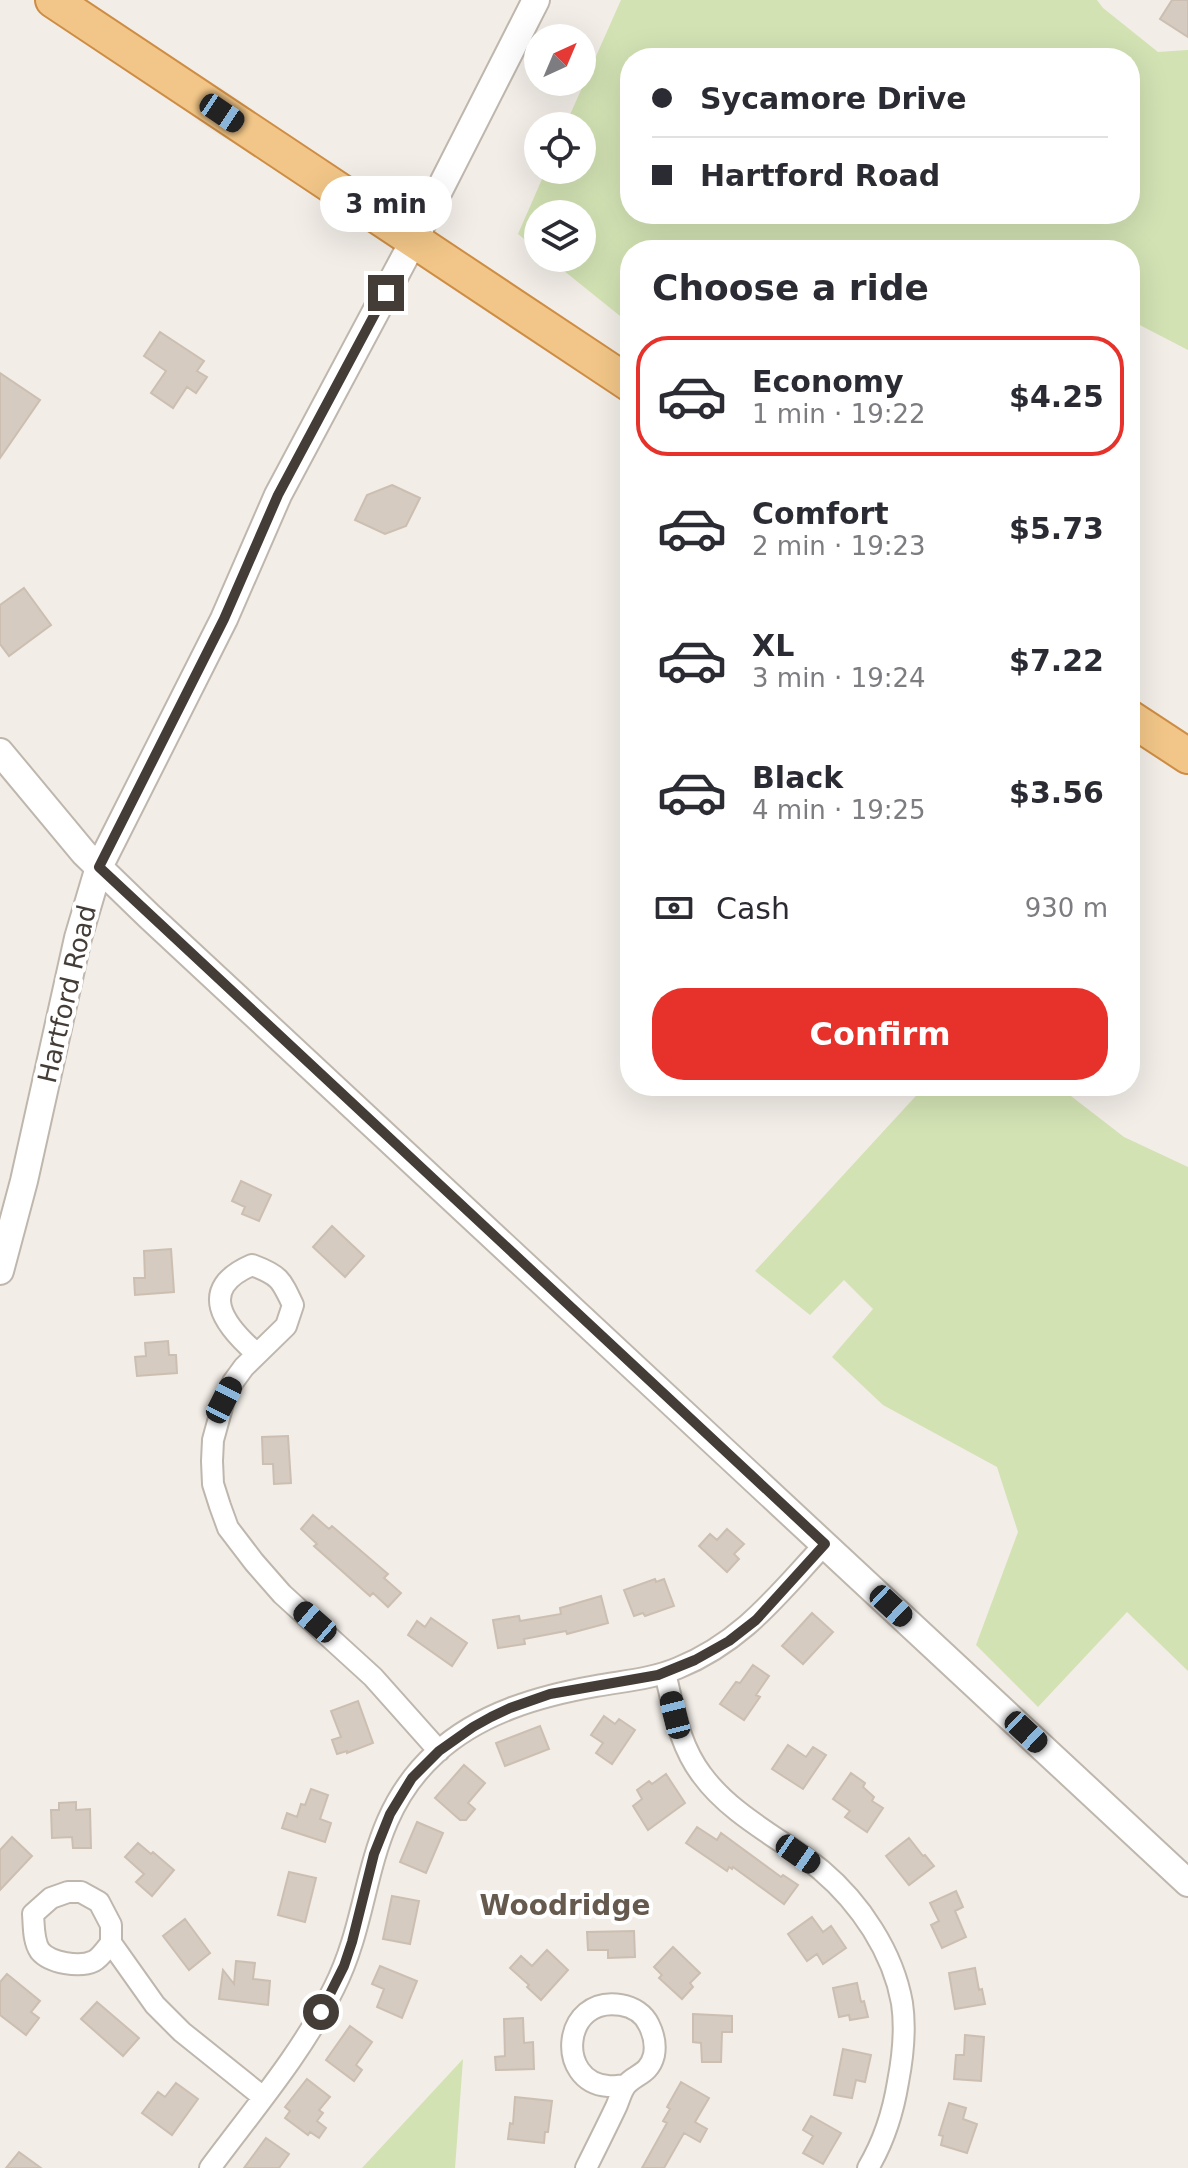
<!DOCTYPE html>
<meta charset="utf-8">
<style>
body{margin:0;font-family:"DejaVu Sans",sans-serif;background:#f7f7f7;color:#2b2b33;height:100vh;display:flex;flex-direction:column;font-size:30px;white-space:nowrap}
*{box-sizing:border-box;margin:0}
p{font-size:26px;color:#7c7c81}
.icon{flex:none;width:44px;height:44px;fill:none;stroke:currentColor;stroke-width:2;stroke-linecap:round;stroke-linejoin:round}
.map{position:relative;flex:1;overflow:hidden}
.side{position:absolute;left:620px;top:240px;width:520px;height:856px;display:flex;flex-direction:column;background:#fff;border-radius:32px;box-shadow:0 8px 32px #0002}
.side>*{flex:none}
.banner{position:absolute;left:620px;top:48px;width:520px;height:176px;border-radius:32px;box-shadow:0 8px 32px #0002;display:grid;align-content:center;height:176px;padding:0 32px;background:#fff}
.needle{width:52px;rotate:44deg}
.controls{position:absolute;left:524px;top:24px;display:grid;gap:16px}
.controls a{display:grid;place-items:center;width:72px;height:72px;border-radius:50%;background:#fff;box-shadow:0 8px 32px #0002;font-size:40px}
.end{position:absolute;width:36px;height:36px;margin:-18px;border:10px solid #443d37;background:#fff;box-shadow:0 0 0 4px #fff}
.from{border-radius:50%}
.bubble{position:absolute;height:56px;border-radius:28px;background:#fff;box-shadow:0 8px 32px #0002;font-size:26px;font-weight:600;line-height:56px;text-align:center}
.car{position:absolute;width:24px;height:48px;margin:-24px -12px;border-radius:10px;box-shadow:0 0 6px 2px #0007;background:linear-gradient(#222 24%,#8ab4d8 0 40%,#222 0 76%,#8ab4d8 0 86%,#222 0)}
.banner b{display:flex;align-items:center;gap:28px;height:76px;font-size:30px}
.banner b+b{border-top:2px solid #e1e1e2}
.banner i{width:20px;height:20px;background:#2b2b33}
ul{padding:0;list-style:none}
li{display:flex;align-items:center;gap:24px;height:120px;margin:0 16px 12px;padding:0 16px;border:4px solid transparent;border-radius:32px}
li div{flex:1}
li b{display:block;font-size:30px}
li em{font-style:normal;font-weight:600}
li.on{border-color:#e6322a}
li>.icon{width:72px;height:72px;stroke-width:1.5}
h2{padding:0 32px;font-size:36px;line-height:96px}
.pay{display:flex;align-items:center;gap:20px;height:88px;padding:0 32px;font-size:30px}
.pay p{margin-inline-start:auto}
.action{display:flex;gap:16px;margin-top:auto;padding:16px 32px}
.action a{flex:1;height:92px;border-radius:32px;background:#e6322a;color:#fff;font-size:32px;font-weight:600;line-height:92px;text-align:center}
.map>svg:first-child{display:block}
.green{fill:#d2e2b3;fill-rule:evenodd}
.building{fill:#d5cbc0;stroke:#ccbfb1;stroke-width:2}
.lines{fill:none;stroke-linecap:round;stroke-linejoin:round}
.minor-casing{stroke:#bfb7ad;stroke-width:24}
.tertiary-casing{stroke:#bfb7ad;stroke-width:30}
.trunk-casing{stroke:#ce8d44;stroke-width:38}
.minor{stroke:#fff;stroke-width:20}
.tertiary{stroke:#fff;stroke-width:26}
.trunk{stroke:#f2c688;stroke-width:34}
.route{stroke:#443d37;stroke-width:10}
.labels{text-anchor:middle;stroke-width:8;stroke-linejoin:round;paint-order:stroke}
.street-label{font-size:26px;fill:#443d37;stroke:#fff}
.neighbourhood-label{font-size:28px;font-weight:bold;fill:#665a4f;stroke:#fff}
</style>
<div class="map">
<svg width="1188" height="2168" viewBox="0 0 1188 2168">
<rect width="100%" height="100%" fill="#f2ede7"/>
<path class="green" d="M 621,0 L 1097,0 L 1103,8 L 1158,52 L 1188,50 L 1188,350 L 1130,320 L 1130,250 L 630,250 L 630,324 L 548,258 L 582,258 L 582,214 L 538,214 L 538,250 L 518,234 L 546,170 L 582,170 L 582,126 L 565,126 ZM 630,58 L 1130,58 L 1130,214 L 630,214 Z
M 925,1086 L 1058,1086 L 1124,1137 L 1188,1167 L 1188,1671 L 1127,1612 L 1038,1707 L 976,1645 L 1018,1532 L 997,1467 L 883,1405 L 832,1357 L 873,1309 L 844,1280 L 810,1315 L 755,1271 Z
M 463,2059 L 455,2168 L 362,2168 Z"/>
<path class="building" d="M 1172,0 L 1188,0 L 1188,37 L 1160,19 Z
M 160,332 L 204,361 L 197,371 L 207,377 L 196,393 L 187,387 L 173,408 L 151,393 L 166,371 L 144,356 Z
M 0,373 L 40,400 L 0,458 Z
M 392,485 L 420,498 L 406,526 L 385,534 L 355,520 L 367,495 Z
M 24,588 L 51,625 L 9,656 L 0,644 L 0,605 Z
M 241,1181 L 271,1195 L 259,1221 L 242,1214 L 245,1207 L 232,1201 Z
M 332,1226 L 364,1256 L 345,1277 L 313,1247 Z
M 171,1249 L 174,1292 L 135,1295 L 134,1278 L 145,1278 L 144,1251 Z
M 168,1341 L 169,1355 L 176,1355 L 177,1373 L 137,1376 L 135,1357 L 146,1356 L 145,1343 Z
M 288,1436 L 291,1483 L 274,1484 L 273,1464 L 263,1464 L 262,1437 Z
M 313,1515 L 329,1529 L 332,1526 L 388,1574 L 384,1578 L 401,1593 L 388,1607 L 373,1593 L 370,1596 L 314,1546 L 317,1544 L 301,1529 Z
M 727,1529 L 744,1544 L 734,1554 L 739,1559 L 727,1572 L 699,1546 L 710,1534 L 717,1540 Z
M 655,1579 L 656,1582 L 664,1579 L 674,1606 L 645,1616 L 643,1613 L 634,1616 L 624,1590 Z
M 601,1596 L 608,1623 L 567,1634 L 566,1631 L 524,1639 L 525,1644 L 498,1648 L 493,1620 L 519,1616 L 520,1621 L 561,1614 L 560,1608 Z
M 812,1613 L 833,1632 L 803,1664 L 782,1646 Z
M 431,1618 L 467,1643 L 452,1666 L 408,1635 L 417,1621 L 425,1627 Z
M 753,1665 L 769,1676 L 756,1695 L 760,1697 L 744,1720 L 720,1704 L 736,1682 L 740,1683 Z
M 358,1701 L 373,1743 L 347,1753 L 347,1751 L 337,1754 L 332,1740 L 341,1737 L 331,1711 Z
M 604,1716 L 615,1724 L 619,1719 L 635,1730 L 612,1764 L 596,1753 L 603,1743 L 591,1735 Z
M 540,1726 L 549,1749 L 505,1766 L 496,1743 Z
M 788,1745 L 806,1757 L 813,1747 L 826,1755 L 803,1789 L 772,1769 Z
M 464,1765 L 485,1783 L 468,1803 L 475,1809 L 466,1820 L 460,1820 L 435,1798 Z
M 851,1773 L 865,1783 L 863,1787 L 874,1797 L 872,1801 L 883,1808 L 867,1832 L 845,1817 L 850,1811 L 833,1799 Z
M 666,1774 L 685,1803 L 648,1830 L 633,1806 L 642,1799 L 637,1790 L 649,1781 L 652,1784 Z
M 311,1789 L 328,1795 L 320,1819 L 331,1823 L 325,1842 L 282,1828 L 287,1813 L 297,1817 L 301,1804 L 305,1805 Z
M 76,1802 L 76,1810 L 90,1809 L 91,1848 L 73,1848 L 72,1837 L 52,1838 L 51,1810 L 59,1810 L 59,1803 Z
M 417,1822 L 443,1833 L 426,1873 L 400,1862 Z
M 697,1827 L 717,1840 L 721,1833 L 781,1877 L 783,1875 L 798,1885 L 784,1904 L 733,1867 L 732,1869 L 729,1867 L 727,1871 L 686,1843 Z
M 12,1837 L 32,1856 L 0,1890 L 0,1850 Z
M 909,1838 L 923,1856 L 925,1855 L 934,1866 L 909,1885 L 886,1856 Z
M 138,1843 L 151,1854 L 153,1852 L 174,1870 L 152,1896 L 136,1882 L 144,1874 L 125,1857 Z
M 289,1872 L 316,1878 L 305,1922 L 278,1915 Z
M 956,1891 L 963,1907 L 955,1911 L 966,1937 L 942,1948 L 931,1925 L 939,1921 L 930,1903 Z
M 392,1896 L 419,1901 L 410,1944 L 383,1939 Z
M 812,1917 L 823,1932 L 831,1926 L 846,1948 L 823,1964 L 817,1954 L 807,1961 L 788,1934 Z
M 185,1919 L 210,1953 L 189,1970 L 163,1936 Z
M 634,1931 L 635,1957 L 608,1958 L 608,1950 L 588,1950 L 587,1932 Z
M 673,1947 L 700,1973 L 690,1983 L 693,1987 L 682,1999 L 659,1978 L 662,1975 L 654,1967 Z
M 547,1950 L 568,1970 L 541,2000 L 527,1987 L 529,1985 L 510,1968 L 521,1956 L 532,1966 Z
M 236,1961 L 255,1963 L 253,1979 L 270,1981 L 268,2005 L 219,1999 L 223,1970 L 234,1984 Z
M 380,1966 L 417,1981 L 402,2018 L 377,2007 L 384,1989 L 372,1984 Z
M 975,1968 L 979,1990 L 982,1989 L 985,2004 L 955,2009 L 949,1973 Z
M 7,1974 L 40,2001 L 31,2012 L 39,2018 L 26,2035 L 0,2015 L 0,1982 Z
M 857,1983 L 861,2002 L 864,2001 L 868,2017 L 850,2020 L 849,2015 L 839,2017 L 833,1988 Z
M 97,2002 L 139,2038 L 123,2056 L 81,2019 Z
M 693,2014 L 732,2016 L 732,2032 L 722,2032 L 721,2062 L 702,2062 L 701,2043 L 693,2042 Z
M 523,2018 L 524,2043 L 533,2042 L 534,2069 L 496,2070 L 495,2057 L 505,2056 L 504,2019 Z
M 350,2026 L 372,2042 L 356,2065 L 362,2070 L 354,2081 L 326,2060 Z
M 965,2035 L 984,2037 L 981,2081 L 954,2079 L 956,2055 L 964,2055 Z
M 843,2049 L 871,2055 L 865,2082 L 856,2080 L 852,2098 L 834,2095 Z
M 307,2079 L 330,2097 L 319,2110 L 323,2113 L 317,2121 L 326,2128 L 319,2138 L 310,2132 L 308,2135 L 285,2118 L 290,2111 L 285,2107 Z
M 681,2082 L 709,2098 L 695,2122 L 707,2129 L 700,2142 L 684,2133 L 664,2168 L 642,2168 L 667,2123 L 663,2121 L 670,2109 L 667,2107 Z
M 176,2083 L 198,2099 L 172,2135 L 142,2113 L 158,2092 L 165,2097 Z
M 515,2097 L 552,2101 L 548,2132 L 545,2132 L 544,2143 L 508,2139 L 510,2123 L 513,2124 Z
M 949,2103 L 966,2108 L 963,2119 L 977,2124 L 967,2153 L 941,2145 L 943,2136 L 939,2135 Z
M 811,2116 L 841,2133 L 823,2164 L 803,2153 L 813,2136 L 803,2130 Z
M 266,2138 L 289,2154 L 279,2168 L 244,2168 Z
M 19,2152 L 41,2168 L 6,2168 Z"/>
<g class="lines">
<defs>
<path id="minor" d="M 256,1353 C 224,1325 196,1289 252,1265 C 279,1275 281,1279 293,1305 L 286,1326 L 244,1367 L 233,1382 L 224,1400 L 213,1440 L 212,1461 L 213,1484 L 220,1506 L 228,1528 L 254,1562 L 282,1594 L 373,1677 L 439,1751
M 665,1673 C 674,1709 679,1745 702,1775 C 732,1816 782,1839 821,1870 C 860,1903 893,1952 902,2003 C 906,2030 903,2056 898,2082 C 893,2113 884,2141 868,2168
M 111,1943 C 106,1949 100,1958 94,1961 C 80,1968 50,1963 40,1951 C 33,1941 34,1925 33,1914 L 51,1898 L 68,1892 L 81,1892 L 99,1902 L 111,1925 L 111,1943 L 155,2005 L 182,2032 L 263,2097
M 210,2168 C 253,2110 302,2053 334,1988 C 375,1907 361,1821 436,1753 C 480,1713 539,1696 596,1686 C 623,1681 652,1679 678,1668 C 744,1641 778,1594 825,1544
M 586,2168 C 596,2148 606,2128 616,2107 C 619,2101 621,2091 626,2085 C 635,2074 649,2075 654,2055 C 656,2044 654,2035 649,2025 C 644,2014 633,2007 621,2005 C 562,1995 555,2082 608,2086 C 614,2087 621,2085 626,2085"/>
<path id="tertiary" d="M 0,752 L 84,853 L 149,916 L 1188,1883
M 0,1271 L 24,1181 L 78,938 L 99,867 L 224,619 L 278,495 L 414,240 L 536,0"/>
<path id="trunk" d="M 53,0 L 630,384
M 1130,718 L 1188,756"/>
</defs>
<use href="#minor" class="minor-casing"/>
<use href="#tertiary" class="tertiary-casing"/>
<use href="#trunk" class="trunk-casing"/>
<use href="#minor" class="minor"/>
<use href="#tertiary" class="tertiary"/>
<use href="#trunk" class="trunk"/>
</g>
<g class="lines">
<path class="route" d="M 321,2012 L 344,1966 L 352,1942 L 374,1854 L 390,1814 L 412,1778 L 439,1751 L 473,1727 L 491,1717 L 510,1708 L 550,1694 L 658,1675 L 695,1660 L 729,1641 L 756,1620 L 825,1544 L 99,867 L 224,619 L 278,495 L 386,293"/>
</g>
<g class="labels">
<g class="street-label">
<text transform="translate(67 994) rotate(-77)" y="9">Hartford Road</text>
</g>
<g class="neighbourhood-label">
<text x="565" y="1915">Woodridge</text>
</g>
</g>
</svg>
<div class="controls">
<a><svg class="needle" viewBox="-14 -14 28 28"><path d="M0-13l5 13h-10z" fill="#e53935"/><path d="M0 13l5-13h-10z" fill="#7c7c81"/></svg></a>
<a><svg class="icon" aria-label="locate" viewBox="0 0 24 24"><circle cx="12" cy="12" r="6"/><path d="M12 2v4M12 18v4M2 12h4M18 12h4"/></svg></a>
<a><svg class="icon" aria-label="layers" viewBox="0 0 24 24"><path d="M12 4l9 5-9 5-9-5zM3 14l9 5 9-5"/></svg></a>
</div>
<i class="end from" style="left:321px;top:2012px"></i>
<i class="end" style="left:386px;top:293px"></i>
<div class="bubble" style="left:320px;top:176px;width:132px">3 min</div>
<i class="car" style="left:222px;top:113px;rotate:124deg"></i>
<i class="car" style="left:224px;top:1400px;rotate:27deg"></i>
<i class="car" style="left:891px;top:1606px;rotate:133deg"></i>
<i class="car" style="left:315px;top:1622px;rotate:311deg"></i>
<i class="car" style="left:675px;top:1715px;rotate:346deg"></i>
<i class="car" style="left:1026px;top:1732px;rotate:133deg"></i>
<i class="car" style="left:798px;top:1854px;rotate:125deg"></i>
<div class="banner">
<b><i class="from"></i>Sycamore Drive</b>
<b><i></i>Hartford Road</b>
</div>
<section class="side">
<h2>Choose a ride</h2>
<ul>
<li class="on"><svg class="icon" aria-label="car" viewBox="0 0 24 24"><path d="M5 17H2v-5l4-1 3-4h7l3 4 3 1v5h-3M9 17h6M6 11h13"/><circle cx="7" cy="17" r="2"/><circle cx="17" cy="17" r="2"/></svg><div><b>Economy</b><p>1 min · 19:22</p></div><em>$4.25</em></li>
<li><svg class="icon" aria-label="car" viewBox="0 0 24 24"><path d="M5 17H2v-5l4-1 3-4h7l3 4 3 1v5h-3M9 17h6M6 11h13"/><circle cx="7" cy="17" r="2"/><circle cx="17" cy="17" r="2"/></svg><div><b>Comfort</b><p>2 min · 19:23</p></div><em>$5.73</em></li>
<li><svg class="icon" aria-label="car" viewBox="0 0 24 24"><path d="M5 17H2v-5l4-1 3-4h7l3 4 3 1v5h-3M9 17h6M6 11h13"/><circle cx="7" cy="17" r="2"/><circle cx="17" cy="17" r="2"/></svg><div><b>XL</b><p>3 min · 19:24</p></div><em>$7.22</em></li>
<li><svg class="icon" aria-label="car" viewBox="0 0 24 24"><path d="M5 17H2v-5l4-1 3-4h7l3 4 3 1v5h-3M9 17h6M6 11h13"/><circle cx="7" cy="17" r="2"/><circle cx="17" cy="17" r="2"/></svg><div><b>Black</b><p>4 min · 19:25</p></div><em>$3.56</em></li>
</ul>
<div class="pay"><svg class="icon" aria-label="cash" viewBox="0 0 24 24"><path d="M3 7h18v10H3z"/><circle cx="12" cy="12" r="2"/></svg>Cash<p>930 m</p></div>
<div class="action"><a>Confirm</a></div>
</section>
</div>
